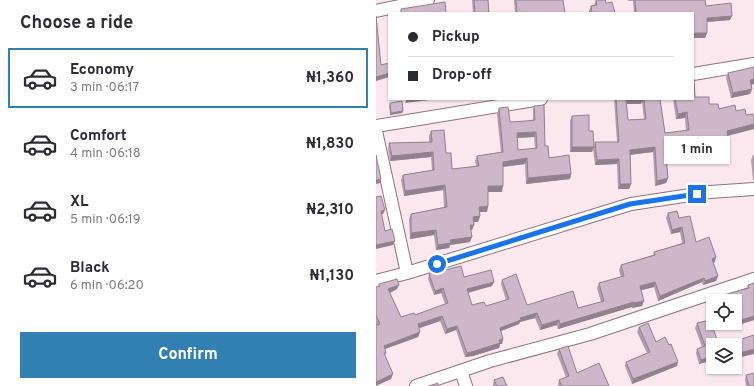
<!DOCTYPE html>
<meta charset="utf-8">
<style>
body{margin:0;font-family:Overpass,sans-serif;background:#f2f2f3;color:#2b2b33;height:100vh;display:flex;flex-direction:column;font-size:15px;white-space:nowrap}
*{box-sizing:border-box;margin:0}
p{font-size:13px;color:#7c7c81}
.icon{flex:none;width:22px;height:22px;fill:none;stroke:currentColor;stroke-width:2;stroke-linecap:round;stroke-linejoin:round}
.map{position:relative;flex:1;overflow:hidden}
.details{display:flex;flex-direction:column;background:#fff;width:376px}
.details>*{flex:none}
.guide{position:absolute;left:12px;top:12px;width:306px;height:88px;border-radius:0px;box-shadow:0 1px 3px #0004;display:grid;align-content:center;height:88px;padding:0 20px;background:#fff}
.controls{position:absolute;left:330px;top:294px;display:grid;gap:8px}
.controls a{display:grid;place-items:center;width:36px;height:36px;border-radius:0px;background:#fff;box-shadow:0 1px 3px #0004;font-size:20px}
.end{position:absolute;width:18px;height:18px;margin:-9px;border:5px solid #1a73e8;background:#fff;box-shadow:0 0 0 2px #fff}
.from{border-radius:50%}
.bubble{position:absolute;height:28px;border-radius:0px;background:#fff;box-shadow:0 1px 3px #0004;font-size:13px;font-weight:700;line-height:28px;text-align:center}
.guide b{display:flex;align-items:center;gap:14px;height:38px;font-size:15px}
.guide b+b{border-top:1px solid #e1e1e2}
.guide i{width:10px;height:10px;background:#2b2b33}
ul{padding:0;list-style:none}
li{display:flex;align-items:center;gap:12px;height:60px;margin:0 8px 6px;padding:0 12px;border:2px solid transparent;border-radius:0px}
li div{flex:1}
li b{display:block;font-size:15px}
li em{font-style:normal;font-weight:700}
li.selected{border-color:#327fb2}
li>.icon{width:36px;height:36px;stroke-width:1.5}
h2{padding:0 20px;font-size:18px;line-height:48px}
.action{display:flex;gap:8px;margin-top:auto;padding:8px 20px}
.action a{flex:1;height:46px;border-radius:0px;background:#327fb2;color:#fff;font-size:16px;font-weight:700;line-height:46px;text-align:center}
main{display:flex;flex:1;min-height:0}
.map>svg:first-child{display:block}
.lines{fill:none;stroke-linecap:round;stroke-linejoin:round}
.street-casing{stroke:#8e737c;stroke-width:14}
.street{stroke:#fff;stroke-width:12}
.wall{fill:#b29dae;fill-rule:evenodd}
.shaded-wall{fill:#91808d}
.building{fill:#cfb7ca;stroke:#91808d;fill-rule:evenodd}
.route{stroke:#1a73e8;stroke-width:5}
</style>
<main>
<section class="details">
<h2>Choose a ride</h2>
<ul>
<li class="selected"><svg class="icon" aria-label="car" viewBox="0 0 24 24"><path d="M5 17H2v-5l4-1 3-4h7l3 4 3 1v5h-3M9 17h6M6 11h13"/><circle cx="7" cy="17" r="2"/><circle cx="17" cy="17" r="2"/></svg><div><b>Economy</b><p>3 min · 06:17</p></div><em>₦1,360</em></li>
<li><svg class="icon" aria-label="car" viewBox="0 0 24 24"><path d="M5 17H2v-5l4-1 3-4h7l3 4 3 1v5h-3M9 17h6M6 11h13"/><circle cx="7" cy="17" r="2"/><circle cx="17" cy="17" r="2"/></svg><div><b>Comfort</b><p>4 min · 06:18</p></div><em>₦1,830</em></li>
<li><svg class="icon" aria-label="car" viewBox="0 0 24 24"><path d="M5 17H2v-5l4-1 3-4h7l3 4 3 1v5h-3M9 17h6M6 11h13"/><circle cx="7" cy="17" r="2"/><circle cx="17" cy="17" r="2"/></svg><div><b>XL</b><p>5 min · 06:19</p></div><em>₦2,310</em></li>
<li><svg class="icon" aria-label="car" viewBox="0 0 24 24"><path d="M5 17H2v-5l4-1 3-4h7l3 4 3 1v5h-3M9 17h6M6 11h13"/><circle cx="7" cy="17" r="2"/><circle cx="17" cy="17" r="2"/></svg><div><b>Black</b><p>6 min · 06:20</p></div><em>₦1,130</em></li>
</ul>
<div class="action"><a>Confirm</a></div>
</section>
<div class="map">
<svg width="378" height="386" viewBox="0 0 378 386">
<rect width="100%" height="100%" fill="#fbe8ee"/>
<g class="lines">
<defs>
<path id="street" d="M 0,11 L 52,0
M 317,74 L 378,64
M 0,126 L 165,99
M 0,131 L 31,273
M 0,281 L 31,273 L 255,204 L 334,192 L 378,189
M 85,371 L 90,386
M 40,386 L 114,361 L 214,334 L 378,279"/>
</defs>
<use href="#street" class="street-casing"/>
<use href="#street" class="street"/>
</g>
<path class="wall" d="M 96,0 L 112,0 L 113,13 L 97,13 Z
M 138,0 L 187,0 L 189,13 L 139,13 Z
M 220,0 L 230,3 L 239,13 L 213,13 L 213,11 L 215,6 L 218,5 Z
M 252,0 L 329,0 L 330,6 L 354,20 L 331,22 L 331,33 L 329,38 L 317,13 L 258,13 L 257,1 L 252,1 Z
M 352,73 L 378,84 L 375,85 L 376,89 L 374,94 L 355,98 L 350,78 Z
M 319,97 L 343,109 L 360,111 L 370,115 L 378,129 L 352,136 L 352,149 L 313,153 L 312,147 L 290,150 L 292,178 L 290,183 L 279,186 L 277,152 L 254,155 L 255,184 L 253,189 L 242,189 L 241,164 L 219,165 L 217,148 L 216,152 L 194,152 L 194,121 L 196,116 L 213,131 L 218,147 L 219,142 L 241,142 L 238,99 L 284,99 L 289,133 L 310,131 L 309,118 L 300,119 L 297,99 L 317,99 ZM 266,102 L 268,119 L 252,120 L 250,104 L 265,104 Z
M 14,103 L 27,111 L 26,113 L 14,115 L 13,106 Z
M 158,106 L 169,146 L 173,158 L 195,174 L 194,179 L 150,184 L 149,164 L 127,167 L 126,192 L 112,192 L 112,206 L 111,212 L 104,212 L 104,216 L 102,222 L 98,222 L 98,225 L 96,230 L 95,230 L 94,242 L 74,245 L 73,248 L 60,250 L 58,235 L 34,239 L 33,219 L 35,214 L 68,207 L 67,190 L 28,196 L 25,180 L 27,175 L 56,170 L 55,157 L 14,161 L 12,149 L 13,143 L 53,142 L 53,136 L 55,131 L 70,153 L 76,169 L 100,166 L 99,161 L 101,156 L 125,152 L 121,114 L 123,108 L 134,122 L 150,121 L 157,120 L 157,111 ZM 158,137 L 159,148 L 142,150 L 141,138 Z
M 377,155 L 378,155 L 378,180 L 377,180 L 375,160 Z
M 292,213 L 303,218 L 320,242 L 339,262 L 337,263 L 342,276 L 340,281 L 327,285 L 326,282 L 282,301 L 278,287 L 265,290 L 266,306 L 256,308 L 256,307 L 182,329 L 181,325 L 164,330 L 159,318 L 144,322 L 143,324 L 125,331 L 127,339 L 126,344 L 124,344 L 123,348 L 97,356 L 89,357 L 80,330 L 69,334 L 64,321 L 43,328 L 44,332 L 42,337 L 9,349 L 10,353 L 9,355 L 15,379 L 0,324 L 0,287 L 2,286 L 3,284 L 21,289 L 14,293 L 25,317 L 39,315 L 69,304 L 65,293 L 58,295 L 52,279 L 53,274 L 88,277 L 116,286 L 92,293 L 96,305 L 110,306 L 130,300 L 125,284 L 126,280 L 151,305 L 202,308 L 225,302 L 221,288 L 223,283 L 245,277 L 243,270 L 245,265 L 277,255 L 278,252 L 306,243 L 304,232 L 295,234 L 290,218 Z
M 378,283 L 378,320 L 352,328 L 350,323 L 359,323 L 359,301 L 350,301 L 349,298 L 351,294 L 370,289 L 372,285 Z
M 321,323 L 337,345 L 337,360 L 323,364 L 320,353 L 321,349 L 326,347 L 319,328 Z
M 263,327 L 280,342 L 301,366 L 256,384 L 249,366 L 250,362 L 271,353 L 261,332 Z
M 378,335 L 361,358 L 359,350 L 359,345 L 358,345 L 359,341 Z
M 183,349 L 201,373 L 233,386 L 182,386 L 182,384 L 183,380 L 190,377 L 181,354 Z
M 370,375 L 378,386 L 370,386 L 369,380 Z
M 118,380 L 131,386 L 117,386 L 117,385 Z"/>
<path class="shaded-wall" d="M 356,16 L 354,20 L 329,22 L 331,18 Z
M 317,33 L 331,33 L 329,38 L 317,38 Z
M 13,73 L 13,77 L 0,81 L 0,77 Z
M 378,79 L 378,84 L 372,85 L 374,80 Z
M 376,89 L 374,94 L 355,98 L 357,93 Z
M 31,99 L 55,99 L 54,100 L 29,103 Z
M 250,99 L 267,99 L 265,104 L 248,104 Z
M 27,111 L 26,113 L 14,115 L 15,113 Z
M 311,112 L 309,118 L 300,119 L 302,114 Z
M 378,124 L 378,129 L 349,136 L 351,131 Z
M 160,132 L 158,137 L 139,138 L 141,133 Z
M 314,142 L 312,147 L 287,150 L 289,145 Z
M 353,144 L 352,149 L 313,153 L 314,148 Z
M 196,147 L 218,147 L 216,152 L 194,152 Z
M 279,147 L 277,152 L 252,155 L 254,150 Z
M 57,152 L 55,157 L 14,161 L 16,156 Z
M 151,158 L 149,164 L 125,167 L 127,162 Z
M 243,159 L 241,164 L 219,165 L 221,160 Z
M 195,174 L 194,179 L 150,184 L 152,178 Z
M 292,178 L 290,183 L 279,186 L 281,181 Z
M 5,179 L 4,183 L 0,184 L 0,180 Z
M 244,184 L 255,184 L 253,189 L 242,189 Z
M 69,185 L 67,190 L 28,196 L 29,191 Z
M 112,186 L 127,186 L 126,192 L 110,192 Z
M 112,206 L 111,212 L 101,212 L 103,207 Z
M 9,210 L 7,214 L 3,215 L 5,211 Z
M 104,216 L 102,222 L 95,222 L 97,217 Z
M 94,225 L 98,225 L 96,230 L 92,230 Z
M 306,227 L 304,232 L 295,234 L 296,230 Z
M 60,230 L 58,235 L 34,239 L 35,233 Z
M 96,237 L 94,242 L 74,245 L 73,248 L 60,250 L 62,245 L 74,240 Z
M 19,241 L 17,245 L 0,249 L 0,245 Z
M 340,257 L 339,262 L 334,264 L 336,259 Z
M 342,276 L 340,281 L 327,285 L 329,281 Z
M 328,278 L 326,282 L 282,301 L 284,296 Z
M 118,282 L 116,286 L 90,293 L 91,289 Z
M 279,282 L 278,287 L 262,291 L 264,286 Z
M 23,285 L 21,289 L 11,294 L 12,289 Z
M 67,288 L 65,293 L 58,295 L 59,291 Z
M 268,301 L 266,306 L 256,308 L 258,303 Z
M 258,302 L 256,307 L 182,329 L 184,324 Z
M 161,313 L 159,318 L 144,322 L 143,324 L 122,332 L 124,328 L 144,318 Z
M 66,316 L 64,321 L 41,329 L 42,324 Z
M 378,316 L 378,320 L 352,328 L 353,324 L 359,323 L 359,322 Z
M 183,320 L 181,325 L 164,330 L 166,325 Z
M 81,326 L 80,330 L 69,334 L 71,329 Z
M 44,332 L 42,337 L 6,350 L 8,346 Z
M 127,339 L 126,344 L 124,344 L 123,348 L 97,356 L 89,357 L 91,353 Z
M 378,349 L 378,354 L 361,358 L 363,353 Z
M 337,356 L 337,360 L 323,364 L 325,360 Z
M 302,362 L 301,366 L 256,384 L 257,379 Z
M 17,374 L 15,379 L 0,386 L 0,382 Z"/>
<path class="building" d="M 98,0 L 112,0 L 113,13 L 99,13 Z
M 140,0 L 187,0 L 189,13 L 141,13 Z
M 220,0 L 229,0 L 230,3 L 236,2 L 239,13 L 216,13 L 215,6 L 221,5 Z
M 259,0 L 329,0 L 330,6 L 355,3 L 356,16 L 331,18 L 331,33 L 317,33 L 317,13 L 260,13 Z
M 69,2 L 70,13 L 25,13 L 25,9 Z
M 0,16 L 5,65 L 13,63 L 13,73 L 0,77 Z
M 378,67 L 378,79 L 374,80 L 376,89 L 357,93 L 352,73 Z
M 317,79 L 318,79 L 319,97 L 333,97 L 333,104 L 342,104 L 343,109 L 359,105 L 360,111 L 369,109 L 370,115 L 377,114 L 378,118 L 378,124 L 351,131 L 353,144 L 314,148 L 314,142 L 289,145 L 292,178 L 281,181 L 279,147 L 254,150 L 255,184 L 244,184 L 243,159 L 221,160 L 219,142 L 243,142 L 240,99 L 255,99 L 250,99 L 252,120 L 270,119 L 268,99 L 284,99 L 289,133 L 313,130 L 311,112 L 302,114 L 299,99 L 317,99 Z
M 26,101 L 27,111 L 15,113 L 14,103 Z
M 168,105 L 169,146 L 172,146 L 173,158 L 193,155 L 195,174 L 152,178 L 151,158 L 127,162 L 127,186 L 112,186 L 112,206 L 103,207 L 104,216 L 97,217 L 98,225 L 94,225 L 96,237 L 74,240 L 75,243 L 62,245 L 60,230 L 35,233 L 35,214 L 71,207 L 69,185 L 29,191 L 27,175 L 58,170 L 57,152 L 16,156 L 13,143 L 56,142 L 55,131 L 68,130 L 70,153 L 75,153 L 76,169 L 103,166 L 101,156 L 127,152 L 123,108 L 132,107 L 134,122 L 150,121 L 159,120 L 158,106 ZM 160,132 L 161,148 L 142,150 L 141,133 Z
M 213,115 L 213,131 L 217,131 L 218,147 L 196,147 L 196,116 Z
M 0,155 L 5,179 L 0,180 Z
M 5,196 L 9,210 L 5,211 L 9,231 L 16,229 L 19,241 L 0,245 L 0,197 Z
M 301,211 L 303,218 L 314,216 L 320,242 L 333,237 L 340,257 L 336,259 L 342,276 L 329,281 L 328,278 L 284,296 L 279,282 L 264,286 L 268,301 L 258,303 L 258,302 L 184,324 L 183,320 L 166,325 L 161,313 L 144,318 L 145,320 L 124,328 L 127,339 L 123,340 L 124,343 L 99,351 L 91,353 L 81,326 L 71,329 L 66,316 L 42,324 L 44,332 L 8,346 L 10,353 L 8,353 L 17,374 L 0,382 L 0,325 L 4,324 L 0,315 L 0,287 L 4,286 L 3,284 L 21,279 L 23,285 L 12,289 L 25,317 L 38,313 L 39,315 L 72,303 L 67,288 L 59,291 L 53,274 L 85,266 L 88,277 L 115,270 L 118,282 L 91,289 L 96,305 L 108,302 L 110,306 L 133,299 L 126,280 L 140,274 L 151,305 L 197,291 L 202,308 L 228,301 L 223,283 L 248,276 L 245,265 L 279,255 L 278,252 L 309,243 L 306,227 L 296,230 L 292,213 Z
M 378,283 L 378,316 L 359,322 L 359,301 L 353,301 L 351,294 L 373,288 L 372,285 Z
M 334,320 L 343,345 L 337,345 L 337,356 L 325,360 L 321,349 L 329,346 L 321,323 Z
M 272,323 L 280,342 L 289,337 L 293,345 L 295,344 L 302,362 L 257,379 L 250,362 L 274,352 L 263,327 Z
M 378,335 L 378,349 L 363,353 L 359,341 Z
M 192,346 L 201,373 L 223,363 L 233,386 L 186,386 L 183,380 L 193,376 L 183,349 Z
M 378,373 L 378,386 L 373,386 L 370,375 Z
M 127,377 L 131,386 L 121,386 L 118,380 Z
M 62,383 L 62,386 L 53,386 Z"/>
<g class="lines">
<path class="route" d="M 61,264 L 254,204 L 321,194"/>
</g>
</svg>
<div class="controls">
<a><svg class="icon" aria-label="locate" viewBox="0 0 24 24"><circle cx="12" cy="12" r="6"/><path d="M12 2v4M12 18v4M2 12h4M18 12h4"/></svg></a>
<a><svg class="icon" aria-label="layers" viewBox="0 0 24 24"><path d="M12 4l9 5-9 5-9-5zM3 14l9 5 9-5"/></svg></a>
</div>
<i class="end from" style="left:61px;top:264px"></i>
<i class="end" style="left:321px;top:194px"></i>
<div class="bubble" style="left:288px;top:136px;width:66px">1 min</div>
<div class="guide">
<b><i class="from"></i>Pickup</b>
<b><i></i>Drop-off</b>
</div>
</div>
</main>
